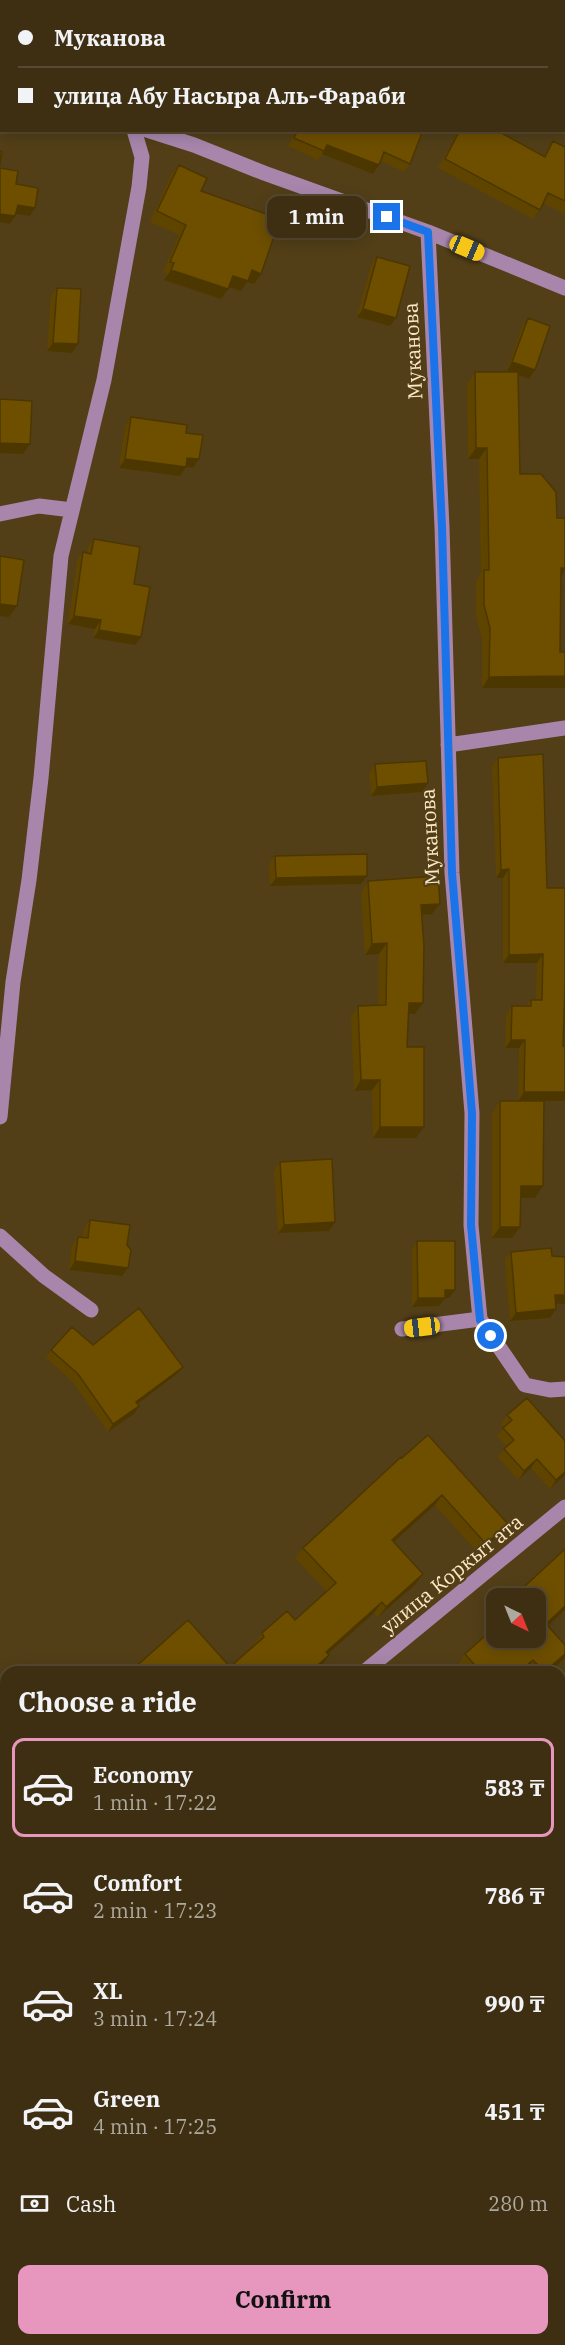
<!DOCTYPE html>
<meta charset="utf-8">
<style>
body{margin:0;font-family:"IBM Plex Serif",serif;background:#493b20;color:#f1f3f6;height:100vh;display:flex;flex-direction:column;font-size:22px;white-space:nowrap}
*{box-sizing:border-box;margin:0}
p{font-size:20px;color:#ada99f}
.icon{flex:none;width:33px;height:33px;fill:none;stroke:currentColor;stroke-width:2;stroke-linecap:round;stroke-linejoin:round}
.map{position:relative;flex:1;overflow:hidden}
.sheet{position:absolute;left:0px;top:1666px;width:566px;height:680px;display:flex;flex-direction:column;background:#3e2f12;border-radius:18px 18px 0 0;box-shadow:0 3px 15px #0003,0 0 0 2px #574a32}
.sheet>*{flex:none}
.banner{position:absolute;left:0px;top:0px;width:566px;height:132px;box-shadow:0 3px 15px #0003,0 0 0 2px #574a32;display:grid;align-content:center;height:132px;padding:0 18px;background:#3e2f12}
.needle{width:39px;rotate:137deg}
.controls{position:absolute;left:486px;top:1588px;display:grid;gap:12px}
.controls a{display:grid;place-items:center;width:60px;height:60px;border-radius:12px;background:#3e2f12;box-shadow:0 3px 15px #0003,0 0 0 2px #574a32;font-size:30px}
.end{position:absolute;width:27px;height:27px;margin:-14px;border:8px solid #1a73e8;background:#fff;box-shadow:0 0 0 3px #fff}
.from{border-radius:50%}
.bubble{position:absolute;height:42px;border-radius:12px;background:#3e2f12;box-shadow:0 3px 15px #0003,0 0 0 2px #574a32;font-size:20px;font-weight:800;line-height:42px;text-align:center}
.car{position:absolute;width:18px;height:36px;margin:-18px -9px;border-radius:8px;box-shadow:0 0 4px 2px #0007;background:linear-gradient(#f5c518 24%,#345 0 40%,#f5c518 0 76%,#345 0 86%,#f5c518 0)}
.banner b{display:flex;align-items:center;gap:21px;height:57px;font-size:22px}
.banner b+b{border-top:2px solid #574a32}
.banner i{width:15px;height:15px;background:#f1f3f6}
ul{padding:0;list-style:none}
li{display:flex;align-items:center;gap:18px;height:99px;margin:0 12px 9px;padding:0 6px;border:3px solid transparent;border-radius:12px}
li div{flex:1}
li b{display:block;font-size:22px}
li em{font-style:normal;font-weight:800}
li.on{border-color:#e797bd}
li>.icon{width:54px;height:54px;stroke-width:1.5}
h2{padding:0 18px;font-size:27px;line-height:72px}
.pay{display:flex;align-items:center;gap:15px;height:66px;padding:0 18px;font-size:22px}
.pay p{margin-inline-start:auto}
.action{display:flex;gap:12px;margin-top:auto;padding:12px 18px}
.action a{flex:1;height:69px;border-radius:12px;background:#e797bd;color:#111;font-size:24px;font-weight:800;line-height:69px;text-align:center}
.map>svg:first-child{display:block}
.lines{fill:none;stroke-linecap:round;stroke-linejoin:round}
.canal{stroke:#0e3e0d;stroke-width:28}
.minor{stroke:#a886ac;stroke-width:15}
.wall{fill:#5f4400}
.shaded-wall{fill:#4d3700}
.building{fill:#6e4f00;stroke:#4d3700;stroke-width:1.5}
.route{stroke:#1a73e8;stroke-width:8}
.labels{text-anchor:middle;stroke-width:4.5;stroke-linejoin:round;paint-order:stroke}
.street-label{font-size:20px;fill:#fde9c5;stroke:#523f18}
</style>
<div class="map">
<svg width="565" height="2345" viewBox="0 0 565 2345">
<rect width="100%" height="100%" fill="#523f18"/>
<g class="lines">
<path class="canal" d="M 0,1937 L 6,1943
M 443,2340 L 448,2345"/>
<path class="minor" d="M 172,2 L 173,0
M 0,88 L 2,89
M 147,130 L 194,145 L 264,173 L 428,232 L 565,288
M 428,232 L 442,527 L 452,873 L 472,1113 L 471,1225 L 480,1319 L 525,1385 L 550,1390 L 565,1389
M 0,514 L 39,506 L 72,510
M 448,745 L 565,728
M 0,1117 L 13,982 L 29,880 L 41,778 L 61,556 L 104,380 L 139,187 L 142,157 L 134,130
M 0,1236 L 44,1276 L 91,1310
M 402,1329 L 480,1319
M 364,1672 L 565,1507
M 0,1791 L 6,1796
M 560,2335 L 565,2341"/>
</g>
<path class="wall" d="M 288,130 L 423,130 L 410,164 L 404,172 L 381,161 L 373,174 L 322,154 L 318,160 L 288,146 L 295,133 Z
M 459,130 L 496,130 L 544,156 L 553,141 L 565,147 L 565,214 L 543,203 L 533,219 L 438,168 Z
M 179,165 L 201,191 L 254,284 L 247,282 L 241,291 L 229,287 L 221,299 L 164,280 L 167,274 L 163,272 L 179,235 L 150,222 L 171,175 Z
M 377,257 L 396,318 L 390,326 L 357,317 L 371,265 Z
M 57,288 L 78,344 L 72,353 L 47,351 L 51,296 Z
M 528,318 L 535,370 L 529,379 L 518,375 L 520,474 L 557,518 L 565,518 L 565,570 L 561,576 L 560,652 L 565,652 L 565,688 L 482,688 L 482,639 L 476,616 L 476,581 L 481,574 L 479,459 L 468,459 L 467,384 L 475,372 L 510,372 L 507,371 L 522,327 Z
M 131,417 L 186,433 L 193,468 L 186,467 L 180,476 L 119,468 L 125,426 Z
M 94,539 L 134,584 L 135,645 L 93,638 L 95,629 L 68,624 L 77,561 L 83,552 L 87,553 L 88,547 Z
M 498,758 L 547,888 L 565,888 L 565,994 L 564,994 L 563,1046 L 518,1101 L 519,1048 L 505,1048 L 506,1015 L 512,1006 L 526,1006 L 531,1000 L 536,1000 L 537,963 L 503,963 L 503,878 L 496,878 L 492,766 Z
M 375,764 L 422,792 L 371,796 L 369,773 Z
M 275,856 L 367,876 L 361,884 L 270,886 L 269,864 Z
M 368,881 L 440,904 L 432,914 L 421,915 L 423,1003 L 415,1014 L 408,1014 L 407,1047 L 416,1138 L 373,1138 L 372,1090 L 354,1091 L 351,1017 L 358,1006 L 378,1005 L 379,954 L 365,955 L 361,892 Z
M 500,1101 L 543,1186 L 535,1198 L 521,1198 L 520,1227 L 512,1238 L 492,1238 L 492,1113 Z
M 280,1162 L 329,1231 L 278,1233 L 274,1171 Z
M 90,1220 L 127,1245 L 128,1268 L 122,1276 L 69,1270 L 72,1246 L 78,1237 L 83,1238 L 84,1228 Z
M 417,1241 L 455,1290 L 449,1298 L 445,1298 L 439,1306 L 412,1307 L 412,1249 Z
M 511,1252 L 552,1256 L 565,1304 L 555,1303 L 550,1318 L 510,1321 L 505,1260 Z
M 93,1345 L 177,1374 L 138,1404 L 134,1414 L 108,1432 L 72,1381 L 46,1358 L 51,1350 Z
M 507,1415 L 565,1441 L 565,1475 L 550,1489 L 531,1468 L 518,1480 L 498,1457 L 507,1446 L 497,1436 L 504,1427 L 501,1424 Z
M 401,1457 L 501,1534 L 479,1554 L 435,1505 L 394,1542 L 423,1574 L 415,1585 L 378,1617 L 374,1613 L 328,1654 L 322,1666 L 132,1670 L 230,1667 L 255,1645 L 254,1644 L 262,1633 L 295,1620 L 326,1591 L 295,1558 L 303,1548 Z
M 565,1549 L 565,1610 L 548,1626 L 565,1645 L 565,1657 L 562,1661 L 549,1672 L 528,1672 L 526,1670 L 523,1672 L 465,1672 L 458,1665 L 465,1654 L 493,1629 L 488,1624 L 495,1613 L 496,1612 L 496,1638 Z"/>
<path class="shaded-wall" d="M 327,145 L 379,165 L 373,174 L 322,154 Z
M 18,205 L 35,208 L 30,216 L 12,213 Z
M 0,214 L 15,216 L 10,224 L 0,222 Z
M 171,270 L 228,289 L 221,299 L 164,280 Z
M 252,270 L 261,274 L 254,284 L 247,282 L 241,291 L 226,286 L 233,276 Z
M 363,309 L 396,318 L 390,326 L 357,317 Z
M 53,343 L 78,344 L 72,353 L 47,351 Z
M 512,362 L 535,370 L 529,379 L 507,371 Z
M 0,443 L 30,444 L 23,454 L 0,453 Z
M 476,448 L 487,448 L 479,459 L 468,459 Z
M 187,458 L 199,459 L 193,468 L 181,466 Z
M 125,459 L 186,467 L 180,476 L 119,468 Z
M 561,568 L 565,568 L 565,570 L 559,579 Z
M 0,604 L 17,606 L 9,617 L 0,616 Z
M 74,616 L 101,620 L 95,629 L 68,624 Z
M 99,630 L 141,637 L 135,645 L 93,638 Z
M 565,676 L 565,688 L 482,688 L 489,677 Z
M 428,783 L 422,792 L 371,796 L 377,787 Z
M 509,869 L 503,878 L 496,878 L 501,870 Z
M 367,876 L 361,884 L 270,886 L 276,878 Z
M 440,904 L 432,914 L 413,916 L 421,905 Z
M 387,943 L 379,954 L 365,955 L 372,944 Z
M 543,954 L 537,963 L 503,963 L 509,955 Z
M 409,1003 L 423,1003 L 415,1014 L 401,1014 Z
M 511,1040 L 525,1040 L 519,1048 L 505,1048 Z
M 361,1080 L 380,1080 L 372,1090 L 354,1091 Z
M 524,1092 L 565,1092 L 565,1101 L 518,1101 Z
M 380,1127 L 424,1127 L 416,1138 L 373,1138 Z
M 521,1186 L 543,1186 L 535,1198 L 512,1198 Z
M 335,1222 L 329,1231 L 278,1233 L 284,1225 Z
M 500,1227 L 520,1227 L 512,1238 L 492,1238 Z
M 75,1261 L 128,1268 L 122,1276 L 69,1270 Z
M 445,1290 L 455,1290 L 449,1298 L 445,1298 L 439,1306 L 412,1307 L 418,1298 Z
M 555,1295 L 565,1295 L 565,1304 L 549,1303 Z
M 556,1309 L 550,1318 L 510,1321 L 516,1313 Z
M 183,1367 L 177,1374 L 131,1409 L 136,1402 Z
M 139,1406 L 134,1414 L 108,1432 L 113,1424 Z
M 537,1459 L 531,1468 L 518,1480 L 524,1471 Z
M 565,1472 L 565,1475 L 550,1489 L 556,1480 Z
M 442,1495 L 435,1505 L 385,1550 L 392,1540 Z
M 508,1524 L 501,1534 L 479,1554 L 486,1544 Z
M 423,1574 L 415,1585 L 378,1617 L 386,1607 Z
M 382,1602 L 374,1613 L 319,1662 L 326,1652 Z
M 565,1606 L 565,1610 L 539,1634 L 546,1624 Z
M 565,1654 L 565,1657 L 562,1661 L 549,1672 L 544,1672 Z
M 329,1655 L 322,1666 L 314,1672 L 310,1672 Z
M 533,1660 L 526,1670 L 523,1672 L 519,1672 Z
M 565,2141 L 565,2144 L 560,2149 L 560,2146 Z"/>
<path class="building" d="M 298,130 L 423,130 L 410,164 L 384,152 L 379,165 L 327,145 L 324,151 L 294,138 Z
M 460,130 L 496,130 L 545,157 L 553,141 L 565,147 L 565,201 L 548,193 L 540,210 L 445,159 Z
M 0,151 L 2,152 L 0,166 Z
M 179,165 L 207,178 L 201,191 L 280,219 L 261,274 L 252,270 L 248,281 L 233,276 L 228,289 L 171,270 L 174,263 L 170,262 L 186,225 L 157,211 Z
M 0,168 L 18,171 L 16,184 L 38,188 L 35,208 L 18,205 L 15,216 L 0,214 Z
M 377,257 L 410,266 L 396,318 L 363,309 Z
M 57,288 L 81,289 L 78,344 L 53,343 Z
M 528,318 L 550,326 L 535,370 L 512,362 Z
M 475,372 L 518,372 L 520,474 L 541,474 L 556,492 L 557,518 L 565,518 L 565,568 L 561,568 L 560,652 L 565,652 L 565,676 L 489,677 L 490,628 L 484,605 L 484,570 L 489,570 L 487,448 L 476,448 Z
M 0,399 L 32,401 L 30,444 L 0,443 Z
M 131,417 L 187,425 L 186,433 L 203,435 L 199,459 L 187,458 L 186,467 L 125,459 Z
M 94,539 L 140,547 L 134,584 L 150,587 L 141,637 L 99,630 L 101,620 L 74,616 L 83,552 L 91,554 Z
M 0,556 L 24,560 L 17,606 L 0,604 Z
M 543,754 L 547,888 L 565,888 L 565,986 L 563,1046 L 565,1046 L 565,1092 L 524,1092 L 525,1040 L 511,1040 L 512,1006 L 531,1006 L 531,1000 L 542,1000 L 543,954 L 509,955 L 509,869 L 501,870 L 498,758 Z
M 426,761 L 428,783 L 377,787 L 375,764 Z
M 367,854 L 367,876 L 276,878 L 275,856 Z
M 438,876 L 440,904 L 421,905 L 424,946 L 423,1003 L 409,1003 L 407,1047 L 424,1047 L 424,1127 L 380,1127 L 380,1080 L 361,1080 L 358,1006 L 386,1005 L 387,943 L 372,944 L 368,881 Z
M 500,1101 L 544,1101 L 543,1186 L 521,1186 L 520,1227 L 500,1227 Z
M 332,1159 L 335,1222 L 284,1225 L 280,1162 Z
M 90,1220 L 130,1225 L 127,1245 L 131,1250 L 128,1268 L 75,1261 L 78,1237 L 88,1238 Z
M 417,1241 L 455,1241 L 455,1290 L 445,1290 L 445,1298 L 418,1298 Z
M 551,1248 L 552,1256 L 565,1257 L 565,1295 L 555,1295 L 556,1309 L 516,1313 L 511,1252 Z
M 139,1308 L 183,1367 L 136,1402 L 139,1406 L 113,1424 L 78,1374 L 51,1350 L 72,1327 L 93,1345 Z
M 527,1398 L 565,1441 L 565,1472 L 556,1480 L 537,1459 L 524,1471 L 504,1449 L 514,1440 L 503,1428 L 512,1420 L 507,1415 Z
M 428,1435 L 508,1524 L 486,1544 L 442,1495 L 392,1540 L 423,1574 L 386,1607 L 382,1602 L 326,1652 L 329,1655 L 310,1672 L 123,1672 L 130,1667 L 132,1670 L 188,1620 L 230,1667 L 264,1637 L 262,1633 L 287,1611 L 295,1620 L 336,1583 L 303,1548 L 401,1457 L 402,1458 Z
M 565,1549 L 565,1606 L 546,1624 L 565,1645 L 565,1654 L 544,1672 L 533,1660 L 519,1672 L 479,1672 L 480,1671 L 465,1654 L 496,1626 L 496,1638 L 536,1638 L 536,1599 L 511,1599 Z
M 565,1925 L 565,1953 L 560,1958 L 560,1931 Z
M 560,2097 L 565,2103 L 565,2141 L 560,2146 Z"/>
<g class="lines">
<path class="route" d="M 387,217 L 428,232 L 442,527 L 452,873 L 472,1113 L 471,1225 L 480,1320 L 491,1336"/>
</g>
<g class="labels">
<g class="street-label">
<text transform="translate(413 351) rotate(-93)" y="7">Муканова</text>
<text transform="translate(430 837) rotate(-93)" y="7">Муканова</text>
<text transform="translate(452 1574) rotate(-39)" y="7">улица Коркыт ата</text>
</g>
</g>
</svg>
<div class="controls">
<a><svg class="needle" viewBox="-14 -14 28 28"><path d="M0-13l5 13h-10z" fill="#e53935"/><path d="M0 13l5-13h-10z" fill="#ada99f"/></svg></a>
</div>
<i class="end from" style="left:491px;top:1336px"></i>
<i class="end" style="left:387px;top:217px"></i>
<div class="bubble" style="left:267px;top:196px;width:99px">1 min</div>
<i class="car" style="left:467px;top:248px;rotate:113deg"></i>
<i class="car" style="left:422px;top:1327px;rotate:263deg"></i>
<div class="banner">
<b><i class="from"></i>Муканова</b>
<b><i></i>улица Абу Насыра Аль-Фараби</b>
</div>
<section class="sheet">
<h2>Choose a ride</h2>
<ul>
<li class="on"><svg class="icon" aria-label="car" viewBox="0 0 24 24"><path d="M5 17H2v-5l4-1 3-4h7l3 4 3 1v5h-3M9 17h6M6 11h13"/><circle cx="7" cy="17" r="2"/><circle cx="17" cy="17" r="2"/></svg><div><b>Economy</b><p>1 min · 17:22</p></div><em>583 ₸</em></li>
<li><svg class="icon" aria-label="car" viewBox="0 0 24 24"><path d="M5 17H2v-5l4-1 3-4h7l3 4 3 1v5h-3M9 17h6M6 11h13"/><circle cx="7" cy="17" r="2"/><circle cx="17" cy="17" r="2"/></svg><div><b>Comfort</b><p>2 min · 17:23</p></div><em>786 ₸</em></li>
<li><svg class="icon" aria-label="car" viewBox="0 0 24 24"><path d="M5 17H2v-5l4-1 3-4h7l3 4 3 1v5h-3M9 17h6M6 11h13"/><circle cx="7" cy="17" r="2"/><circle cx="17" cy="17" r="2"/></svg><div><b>XL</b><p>3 min · 17:24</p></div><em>990 ₸</em></li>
<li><svg class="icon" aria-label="car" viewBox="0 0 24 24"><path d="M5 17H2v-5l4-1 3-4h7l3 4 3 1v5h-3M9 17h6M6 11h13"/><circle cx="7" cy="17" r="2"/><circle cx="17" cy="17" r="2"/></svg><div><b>Green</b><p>4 min · 17:25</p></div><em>451 ₸</em></li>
</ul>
<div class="pay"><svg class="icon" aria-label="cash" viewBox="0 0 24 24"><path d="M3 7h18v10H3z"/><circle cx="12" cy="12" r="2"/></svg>Cash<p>280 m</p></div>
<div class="action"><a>Confirm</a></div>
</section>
</div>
